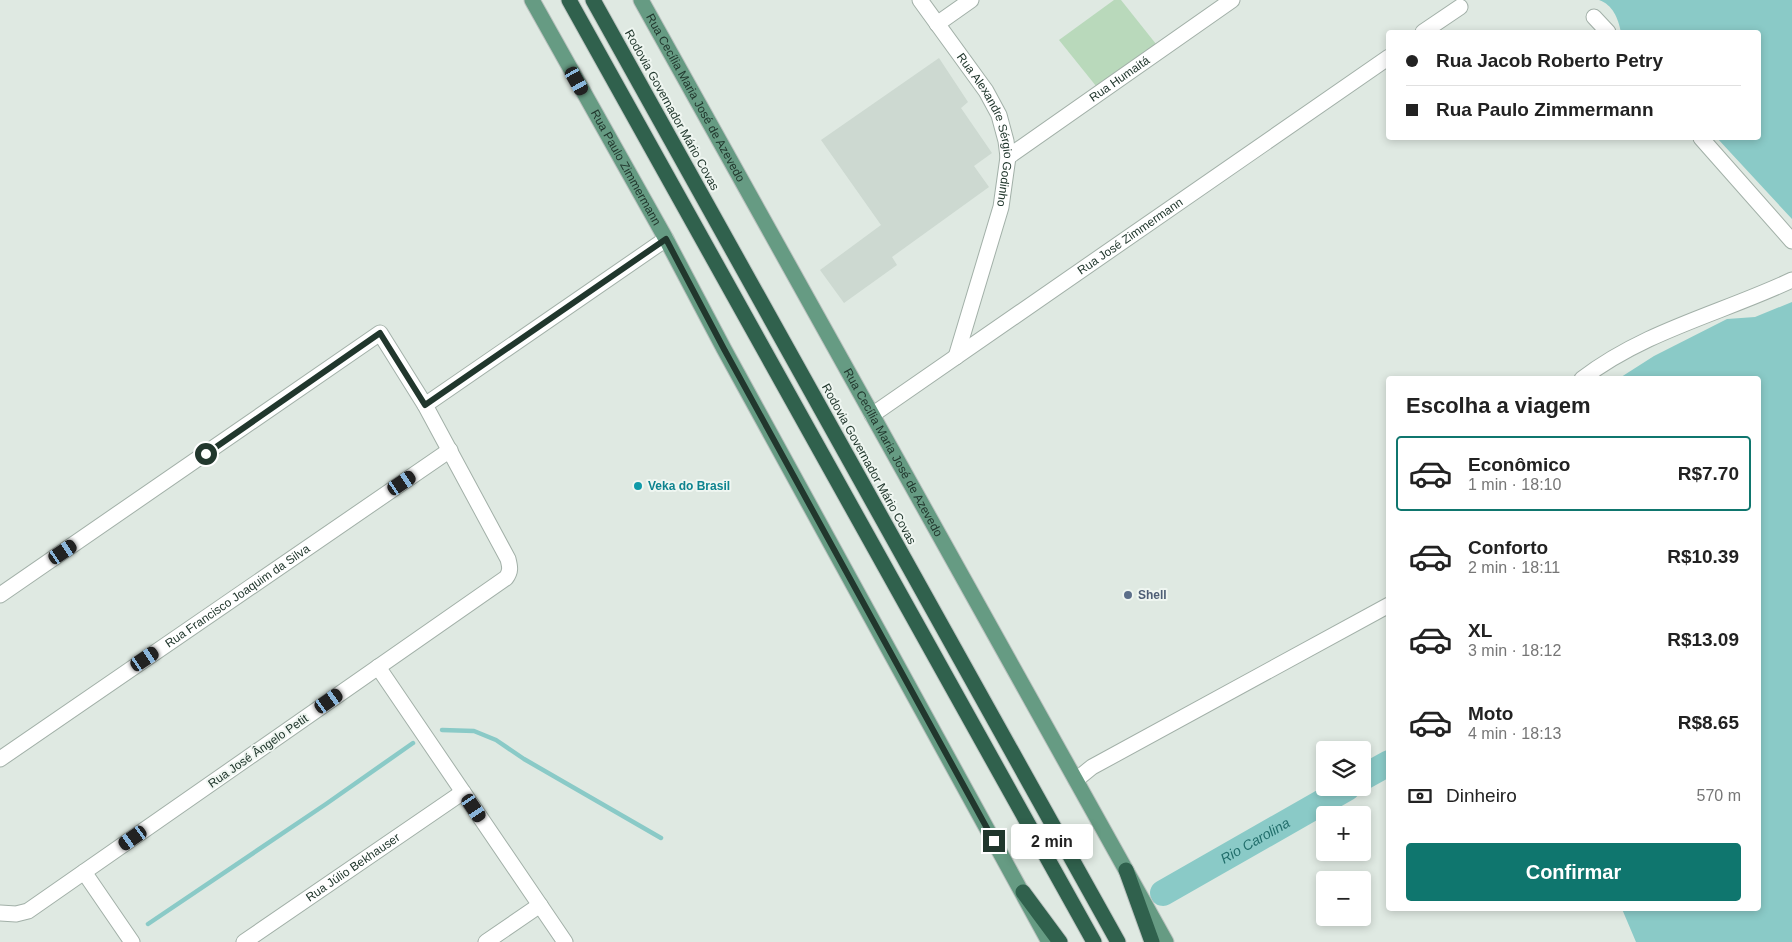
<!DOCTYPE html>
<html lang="pt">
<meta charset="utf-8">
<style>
body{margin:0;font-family:Arial,sans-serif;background:#f6f6f6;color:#222;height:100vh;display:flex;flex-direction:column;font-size:19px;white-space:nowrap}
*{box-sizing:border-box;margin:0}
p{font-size:16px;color:#767676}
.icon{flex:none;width:28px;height:28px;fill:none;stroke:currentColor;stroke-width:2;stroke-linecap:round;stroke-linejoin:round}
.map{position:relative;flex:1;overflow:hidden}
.details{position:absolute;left:1386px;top:376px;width:375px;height:535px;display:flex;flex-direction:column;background:#fff;border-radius:5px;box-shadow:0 2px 8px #0003}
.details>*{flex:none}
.banner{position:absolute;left:1386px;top:30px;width:375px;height:110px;border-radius:5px;box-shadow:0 2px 8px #0003;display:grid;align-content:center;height:110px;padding:0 20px;background:#fff}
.tools{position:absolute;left:1316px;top:741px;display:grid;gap:10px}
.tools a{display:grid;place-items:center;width:55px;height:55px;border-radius:5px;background:#fff;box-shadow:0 2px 8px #0003;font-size:25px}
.end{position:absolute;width:22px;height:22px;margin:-11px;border:6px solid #21372d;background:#fff;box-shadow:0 0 0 2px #fff}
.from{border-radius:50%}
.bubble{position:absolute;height:35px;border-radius:5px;background:#fff;box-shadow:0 2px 8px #0003;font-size:16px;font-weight:700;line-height:35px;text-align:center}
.car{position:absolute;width:15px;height:30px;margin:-15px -8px;border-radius:6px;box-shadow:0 0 4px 1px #0007;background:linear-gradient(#222 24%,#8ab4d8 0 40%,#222 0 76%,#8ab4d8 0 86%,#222 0)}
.banner b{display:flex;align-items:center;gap:18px;height:48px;font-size:19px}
.banner b+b{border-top:1px solid #e0e0e0}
.banner i{width:12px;height:12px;background:#222}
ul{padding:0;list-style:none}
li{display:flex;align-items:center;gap:15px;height:75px;margin:0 10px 8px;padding:0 10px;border:2px solid transparent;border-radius:5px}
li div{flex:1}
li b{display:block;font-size:19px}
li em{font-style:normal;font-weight:700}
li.on{border-color:#0f766e}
li>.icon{width:45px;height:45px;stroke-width:1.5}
h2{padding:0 20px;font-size:22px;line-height:60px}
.pay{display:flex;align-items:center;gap:12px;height:55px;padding:0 20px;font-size:19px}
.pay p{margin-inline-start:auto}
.button{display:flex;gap:10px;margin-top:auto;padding:10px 20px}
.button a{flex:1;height:58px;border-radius:5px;background:#0f766e;color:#fff;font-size:20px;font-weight:700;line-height:58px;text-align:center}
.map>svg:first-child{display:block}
.built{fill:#cdd9d1}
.green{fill:#b9d9bb}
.water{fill:#8acac7}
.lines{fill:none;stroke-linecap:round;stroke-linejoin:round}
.stream{stroke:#8acac7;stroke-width:4.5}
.river{stroke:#8acac7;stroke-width:26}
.street-casing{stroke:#a2b0a8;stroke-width:17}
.primary-casing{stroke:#bcc3c0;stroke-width:17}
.highway-casing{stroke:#bcc3c0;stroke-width:17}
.street{stroke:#fff;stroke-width:15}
.primary{stroke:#669b83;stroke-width:15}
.highway{stroke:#30614d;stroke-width:15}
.route{stroke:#21372d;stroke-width:6}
.culture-dot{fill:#0f9aa8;stroke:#eff6f1;stroke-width:2}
.service-dot{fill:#5c6f8a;stroke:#eff6f1;stroke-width:2}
.labels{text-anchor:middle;stroke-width:4;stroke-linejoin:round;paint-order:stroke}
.street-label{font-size:12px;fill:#21372d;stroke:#eff6f1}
.culture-label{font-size:12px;font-weight:bold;fill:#0d838f;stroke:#eff6f1;text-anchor:start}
.service-label{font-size:12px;font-weight:bold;fill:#4e5e75;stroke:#eff6f1;text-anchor:start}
.water-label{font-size:14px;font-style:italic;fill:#216e6b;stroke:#eff6f1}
</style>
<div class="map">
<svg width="1792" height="942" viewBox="0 0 1792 942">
<rect width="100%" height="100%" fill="#dfe9e2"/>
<path class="built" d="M 939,58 L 968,102 L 961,108 L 992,153 L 974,166 L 989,187 L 892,257 L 897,265 L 844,303 L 820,270 L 881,225 L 821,140 Z"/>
<path class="green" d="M 1114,0 L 1121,0 L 1156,44 L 1096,86 L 1059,40 Z"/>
<path class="water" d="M 1599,0 L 1792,0 L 1792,219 L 1717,138 L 1759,138 L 1759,32 L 1621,32 C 1618,18 1613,5 1599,0 Z
M 1792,302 L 1792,942 L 1636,942 L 1622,909 L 1759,909 L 1759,379 L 1618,379 L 1654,356 L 1727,319 L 1755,317 Z"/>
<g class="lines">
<path class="stream" d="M 442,730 L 474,731 L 496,740 L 524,759 L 661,838
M 148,924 L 326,804 L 413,743"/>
<g class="river">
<path d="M 1362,778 L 1389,763"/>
<path id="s1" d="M 1163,893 L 1347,788"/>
</g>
<defs>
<g id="street">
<path id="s2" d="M 920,0 L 986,91 L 999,115 L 1006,141 L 1008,157 L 1001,207 L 956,357"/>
<path d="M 1594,17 L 1608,32"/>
<path d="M 937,24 L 971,0"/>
<path d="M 1423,32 L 1460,7"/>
<path d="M 1701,138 L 1792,241"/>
<path id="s3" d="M 1008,157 L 1232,0"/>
<path d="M 1582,379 C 1644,331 1722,313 1792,280"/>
<path d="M 425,405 L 666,239"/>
<path id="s4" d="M 872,415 L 1389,57"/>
<path d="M 0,595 L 380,333 L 425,405 L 508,559 C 510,567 511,571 506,578 L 28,911 L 16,914 L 0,913"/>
<path d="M 378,667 L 565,942"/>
<path id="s5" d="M 0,759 L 450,450"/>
<path d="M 1076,780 L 1092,767 L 1389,605"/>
<path d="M 84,872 L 132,942"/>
<path id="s6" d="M 244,942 L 463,792"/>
<path d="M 486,942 L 540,905"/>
</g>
<g id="primary">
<path id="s7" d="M 532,0 L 666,239 L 724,349 L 1049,942"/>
<path id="s8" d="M 641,0 L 1166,942"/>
</g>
<path id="highway" d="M 569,0 L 1094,942
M 593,0 L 1118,942
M 1126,870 L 1152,942
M 1023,892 L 1060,942"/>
</defs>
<use href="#street" class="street-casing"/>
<use href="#primary" class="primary-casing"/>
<use href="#highway" class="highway-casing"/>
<use href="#street" class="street"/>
<use href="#primary" class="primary"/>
<use href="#highway" class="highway"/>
</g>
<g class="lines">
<path class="route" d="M 206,454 L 380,333 L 425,405 L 666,239 L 724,349 L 994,841"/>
</g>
<circle class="culture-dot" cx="638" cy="486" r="5"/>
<circle class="service-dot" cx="1128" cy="595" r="5"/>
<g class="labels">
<g class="street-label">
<text dy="4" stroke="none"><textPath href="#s3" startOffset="136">Rua Humaitá</textPath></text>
<text dy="4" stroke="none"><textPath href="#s8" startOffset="112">Rua Cecília Maria José de Azevedo</textPath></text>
<text transform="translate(672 110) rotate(61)" y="4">Rodovia Governador Mário Covas</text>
<text dy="4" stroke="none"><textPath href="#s2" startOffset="150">Rua Alexandre Sérgio Godinho</textPath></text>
<text dy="4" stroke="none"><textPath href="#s7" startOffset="192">Rua Paulo Zimmermann</textPath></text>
<text dy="4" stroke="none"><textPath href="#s4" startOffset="314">Rua José Zimmermann</textPath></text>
<text dy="4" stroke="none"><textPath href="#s8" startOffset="518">Rua Cecília Maria José de Azevedo</textPath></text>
<text transform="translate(869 464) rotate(61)" y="4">Rodovia Governador Mário Covas</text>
<text dy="4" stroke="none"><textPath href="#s5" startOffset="288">Rua Francisco Joaquim da Silva</textPath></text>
<text transform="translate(258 751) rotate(-35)" y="4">Rua José Ângelo Petit</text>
<text dy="4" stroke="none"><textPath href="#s6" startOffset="132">Rua Júlio Bekhauser</textPath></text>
</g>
<g class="culture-label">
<text x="648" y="490">Veka do Brasil</text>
</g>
<g class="service-label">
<text x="1138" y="599">Shell</text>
</g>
<g class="water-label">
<text dy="5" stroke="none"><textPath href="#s1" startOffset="106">Rio Carolina</textPath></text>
</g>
</g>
</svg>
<div class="tools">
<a><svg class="icon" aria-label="layers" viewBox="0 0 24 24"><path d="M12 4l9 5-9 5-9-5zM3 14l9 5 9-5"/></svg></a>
<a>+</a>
<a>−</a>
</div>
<i class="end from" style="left:206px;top:454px"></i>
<i class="end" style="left:994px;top:841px"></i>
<div class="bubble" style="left:1011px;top:824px;width:82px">2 min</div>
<i class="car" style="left:577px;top:81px;rotate:151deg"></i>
<i class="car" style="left:402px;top:483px;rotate:56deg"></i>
<i class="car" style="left:63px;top:552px;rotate:56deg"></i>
<i class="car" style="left:145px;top:659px;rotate:56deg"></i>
<i class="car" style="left:329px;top:701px;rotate:55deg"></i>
<i class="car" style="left:474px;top:808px;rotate:146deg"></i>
<i class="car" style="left:133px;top:838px;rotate:235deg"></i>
<div class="banner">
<b><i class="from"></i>Rua Jacob Roberto Petry</b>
<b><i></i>Rua Paulo Zimmermann</b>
</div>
<section class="details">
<h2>Escolha a viagem</h2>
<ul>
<li class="on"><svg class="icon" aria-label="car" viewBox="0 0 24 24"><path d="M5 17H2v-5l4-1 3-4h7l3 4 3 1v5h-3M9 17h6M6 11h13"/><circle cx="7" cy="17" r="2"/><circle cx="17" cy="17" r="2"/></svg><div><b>Econômico</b><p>1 min · 18:10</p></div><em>R$7.70</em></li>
<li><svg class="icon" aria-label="car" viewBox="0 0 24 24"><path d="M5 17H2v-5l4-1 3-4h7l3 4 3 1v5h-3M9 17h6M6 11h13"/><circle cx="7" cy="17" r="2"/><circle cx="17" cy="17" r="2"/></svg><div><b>Conforto</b><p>2 min · 18:11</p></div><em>R$10.39</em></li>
<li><svg class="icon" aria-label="car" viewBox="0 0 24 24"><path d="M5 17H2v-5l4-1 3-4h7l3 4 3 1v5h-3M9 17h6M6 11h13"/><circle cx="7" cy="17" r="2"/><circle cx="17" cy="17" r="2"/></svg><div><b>XL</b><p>3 min · 18:12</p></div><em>R$13.09</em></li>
<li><svg class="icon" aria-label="car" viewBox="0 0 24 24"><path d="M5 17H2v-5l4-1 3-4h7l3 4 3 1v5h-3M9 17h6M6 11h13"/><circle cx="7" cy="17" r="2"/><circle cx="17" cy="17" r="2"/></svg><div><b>Moto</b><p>4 min · 18:13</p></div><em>R$8.65</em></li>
</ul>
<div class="pay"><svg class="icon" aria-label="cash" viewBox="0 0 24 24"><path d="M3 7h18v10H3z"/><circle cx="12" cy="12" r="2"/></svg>Dinheiro<p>570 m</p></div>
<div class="button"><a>Confirmar</a></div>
</section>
</div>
